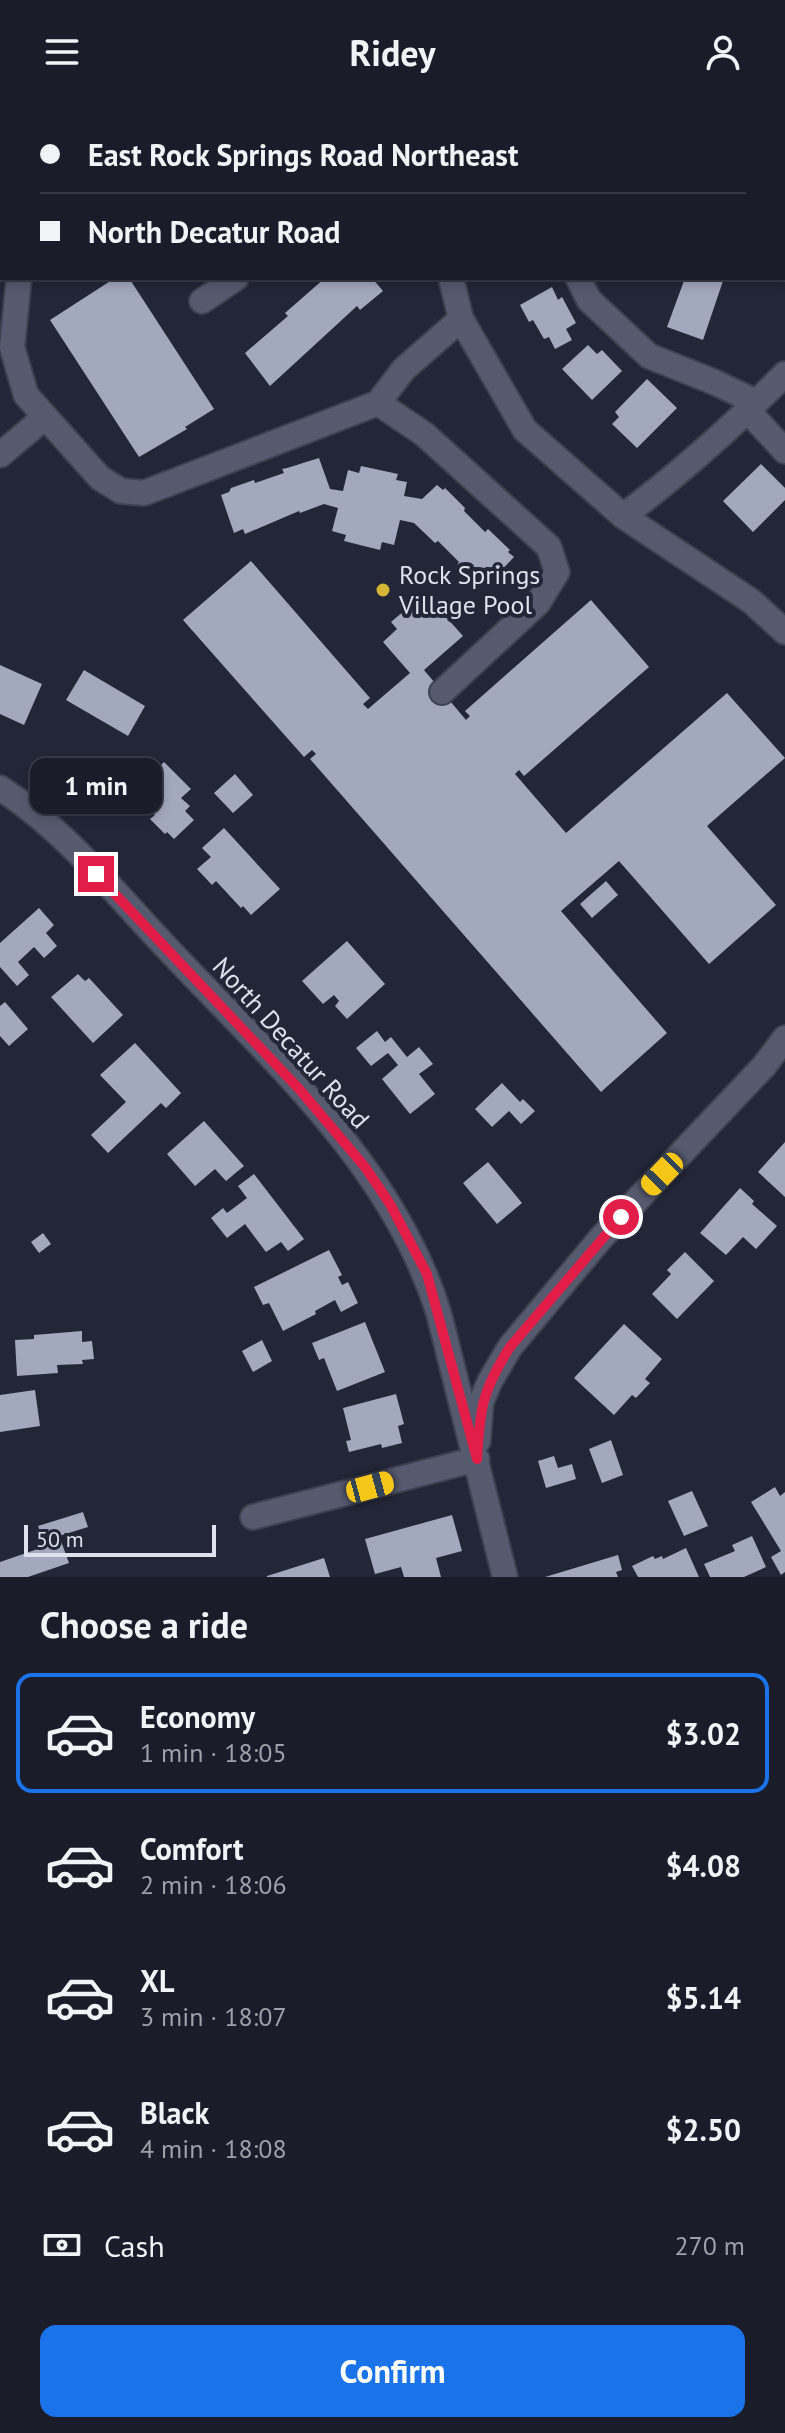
<!DOCTYPE html>
<meta charset="utf-8">
<style>
body{margin:0;font-family:"PT Sans",sans-serif;background:#232531;color:#f1f3f6;height:100vh;display:flex;flex-direction:column;font-size:30px;white-space:nowrap}
*{box-sizing:border-box;margin:0}
p{font-size:26px;color:#9fa1a8}
.icon{flex:none;width:44px;height:44px;fill:none;stroke:currentColor;stroke-width:2;stroke-linecap:round;stroke-linejoin:round}
.map{position:relative;height:1473px;overflow:hidden}
.side{display:flex;flex-direction:column;background:#1a1c29;flex:1}
.side>*{flex:none}
.hud{position:absolute;left:0px;top:0px;width:786px;height:176px;box-shadow:0 4px 12px #0003,0 0 0 2px #383a46;display:grid;align-content:center;height:176px;padding:0 40px;background:#1a1c29}
.scale{position:absolute;left:24px;bottom:20px;width:192px;box-sizing:border-box;padding-left:8px;border:4px solid #dee1ec;border-top:0;font-size:22px;line-height:28px;white-space:nowrap;color:#dee1ec;-webkit-text-stroke:6px #222637;paint-order:stroke}
.end{position:absolute;width:36px;height:36px;margin:-18px;border:10px solid #e11d48;background:#fff;box-shadow:0 0 0 4px #fff}
.from{border-radius:50%}
.bubble{position:absolute;height:56px;border-radius:16px;background:#1a1c29;box-shadow:0 4px 12px #0003,0 0 0 2px #383a46;font-size:26px;font-weight:800;line-height:56px;text-align:center}
.car{position:absolute;width:24px;height:48px;margin:-24px -12px;border-radius:10px;box-shadow:0 0 6px 2px #0007;background:linear-gradient(#f5c518 24%,#345 0 40%,#f5c518 0 76%,#345 0 86%,#f5c518 0)}
.hud b{display:flex;align-items:center;gap:28px;height:76px;font-size:30px}
.hud b+b{border-top:2px solid #383a46}
.hud i{width:20px;height:20px;background:#f1f3f6}
ul{padding:0;list-style:none}
li{display:flex;align-items:center;gap:24px;height:120px;margin:0 16px 12px;padding:0 24px;border:4px solid transparent;border-radius:16px}
li div{flex:1}
li b{display:block;font-size:30px}
li em{font-style:normal;font-weight:800}
li.on{border-color:#1a73e8}
li>.icon{width:72px;height:72px;stroke-width:1.5}
h2{padding:0 40px;font-size:36px;line-height:96px}
.pay{display:flex;align-items:center;gap:20px;height:88px;padding:0 40px;font-size:30px}
.pay p{margin-inline-start:auto}
.cta{display:flex;gap:16px;margin-top:auto;padding:16px 40px}
.cta a{flex:1;height:92px;border-radius:16px;background:#1a73e8;color:#fff;font-size:32px;font-weight:800;line-height:92px;text-align:center}
header{display:flex;justify-content:space-between;align-items:center;height:104px;padding:0 40px;background:#1a1c29;font-size:36px;font-weight:800}
.map>svg:first-child{display:block}
.building{fill:#a2a8be}
.lines{fill:none;stroke-linecap:round;stroke-linejoin:round}
.minor-casing{stroke:#3e414f;stroke-width:28}
.minor{stroke:#555a6e;stroke-width:24}
.route{stroke:#e11d48;stroke-width:10}
.poi-dot{fill:#d5b534;stroke:#222637;stroke-width:3}
.labels{text-anchor:middle;stroke-width:8;stroke-linejoin:round;paint-order:stroke}
.poi-label{font-size:26px;fill:#dee1ec;stroke:#222637;text-anchor:start}
.street-label{font-size:26px;fill:#dee1ec;stroke:#222637}
</style>
<header><svg class="icon" aria-label="menu" viewBox="0 0 24 24"><path d="M4 6h16M4 12h16M4 18h16"/></svg>Ridey<svg class="icon" aria-label="person" viewBox="0 0 24 24"><circle cx="12" cy="8" r="4"/><path d="M4 21q1-7 8-7t8 7"/></svg></header>
<div class="map">
<svg width="785" height="1473" viewBox="0 0 785 1473">
<rect width="100%" height="100%" fill="#222637"/>
<path class="building" d="M 115,174 L 129,174 L 214,305 L 185,323 L 187,325 L 139,353 L 50,216 Z
M 325,174 L 372,174 L 383,187 L 360,206 L 357,202 L 270,282 L 245,249 L 288,212 L 285,209 Z
M 685,174 L 724,174 L 703,236 L 667,223 Z
M 552,183 L 558,196 L 562,193 L 576,219 L 566,225 L 572,236 L 555,245 L 549,233 L 544,235 L 533,216 L 529,218 L 520,201 Z
M 588,241 L 597,250 L 602,246 L 622,267 L 592,296 L 562,265 Z
M 647,275 L 677,304 L 637,344 L 612,320 L 619,313 L 615,308 Z
M 319,354 L 330,385 L 343,387 L 348,366 L 359,369 L 361,362 L 398,370 L 396,376 L 407,378 L 404,392 L 422,395 L 437,381 L 443,386 L 445,384 L 465,404 L 464,407 L 485,428 L 488,425 L 510,446 L 508,448 L 514,453 L 485,483 L 480,479 L 478,481 L 457,461 L 459,458 L 438,437 L 435,439 L 414,419 L 400,416 L 394,441 L 382,438 L 380,446 L 344,437 L 346,431 L 332,427 L 338,404 L 324,400 L 300,409 L 299,407 L 245,430 L 243,425 L 234,429 L 221,391 L 229,388 L 231,384 L 254,376 L 255,379 L 284,369 L 282,365 L 287,364 Z
M 761,360 L 785,384 L 785,396 L 753,428 L 723,397 Z
M 251,457 L 370,594 L 363,600 L 368,605 L 410,569 L 383,538 L 397,525 L 391,518 L 411,501 L 417,508 L 431,496 L 463,532 L 424,566 L 466,616 L 470,612 L 465,607 L 591,496 L 649,563 L 524,672 L 519,666 L 515,670 L 566,729 L 727,589 L 785,654 L 707,722 L 776,801 L 709,860 L 619,757 L 561,807 L 667,929 L 601,988 L 310,655 L 316,650 L 312,646 L 304,653 L 183,516 Z
M 0,561 L 42,580 L 24,621 L 0,610 Z
M 84,566 L 145,602 L 128,632 L 66,596 Z
M 164,658 L 191,685 L 181,694 L 190,702 L 185,707 L 194,716 L 174,735 L 167,728 L 165,730 L 150,715 L 155,711 L 133,689 Z
M 235,670 L 253,691 L 233,709 L 214,689 Z
M 224,724 L 280,785 L 251,811 L 243,802 L 241,804 L 216,777 L 212,781 L 197,765 L 211,753 L 202,744 Z
M 606,777 L 618,791 L 592,814 L 580,800 Z
M 39,804 L 54,821 L 46,829 L 57,842 L 44,854 L 34,843 L 18,858 L 29,871 L 17,882 L 0,863 L 0,839 Z
M 347,837 L 385,880 L 347,915 L 335,902 L 339,897 L 334,891 L 323,900 L 302,877 Z
M 78,870 L 85,877 L 89,874 L 123,911 L 93,939 L 51,893 Z
M 5,898 L 28,925 L 9,942 L 0,932 L 0,902 Z
M 377,927 L 385,938 L 391,933 L 407,953 L 419,943 L 433,960 L 419,970 L 435,990 L 410,1010 L 382,975 L 398,961 L 388,949 L 371,962 L 356,944 Z
M 135,939 L 181,989 L 166,1004 L 161,999 L 108,1049 L 91,1031 L 126,998 L 100,971 Z
M 502,979 L 520,998 L 523,995 L 535,1007 L 521,1020 L 509,1007 L 492,1023 L 475,1005 Z
M 204,1017 L 244,1062 L 226,1077 L 215,1065 L 195,1082 L 167,1050 Z
M 785,1038 L 785,1093 L 758,1068 Z
M 488,1058 L 522,1099 L 497,1120 L 463,1079 Z
M 254,1070 L 304,1135 L 288,1147 L 281,1138 L 266,1148 L 245,1120 L 227,1134 L 211,1114 L 223,1104 L 227,1109 L 247,1094 L 238,1082 Z
M 740,1084 L 754,1097 L 752,1100 L 777,1122 L 756,1145 L 743,1133 L 726,1151 L 700,1129 Z
M 43,1129 L 51,1140 L 39,1149 L 31,1138 Z
M 329,1146 L 342,1171 L 338,1173 L 342,1181 L 348,1178 L 358,1199 L 341,1208 L 335,1196 L 315,1207 L 316,1210 L 283,1227 L 269,1199 L 263,1201 L 254,1183 Z
M 685,1148 L 714,1177 L 677,1215 L 652,1190 L 671,1170 L 667,1166 Z
M 365,1218 L 385,1268 L 337,1287 L 324,1254 L 319,1256 L 312,1239 Z
M 624,1220 L 662,1255 L 645,1275 L 650,1279 L 636,1294 L 632,1291 L 614,1311 L 574,1274 Z
M 82,1227 L 82,1238 L 92,1237 L 94,1255 L 82,1256 L 83,1260 L 57,1261 L 58,1269 L 17,1272 L 15,1236 L 34,1235 L 34,1231 Z
M 262,1236 L 272,1257 L 253,1268 L 242,1247 Z
M 35,1286 L 40,1322 L 0,1328 L 0,1291 Z
M 396,1290 L 404,1320 L 398,1322 L 402,1339 L 382,1344 L 381,1340 L 349,1348 L 346,1337 L 351,1336 L 343,1304 Z
M 611,1336 L 623,1371 L 602,1379 L 589,1345 Z
M 554,1352 L 558,1364 L 572,1360 L 576,1375 L 546,1384 L 538,1357 Z
M 775,1383 L 780,1392 L 785,1388 L 785,1468 L 781,1471 L 771,1453 L 781,1447 L 751,1398 Z
M 692,1387 L 708,1422 L 684,1432 L 668,1397 Z
M 83,1408 L 88,1423 L 43,1437 L 38,1422 Z
M 452,1411 L 462,1447 L 436,1454 L 441,1473 L 404,1473 L 401,1463 L 375,1470 L 365,1435 Z
M 752,1432 L 766,1463 L 744,1473 L 710,1473 L 704,1460 L 735,1447 L 732,1441 Z
M 61,1437 L 69,1459 L 28,1473 L 0,1473 L 0,1458 Z
M 686,1444 L 699,1473 L 638,1473 L 632,1462 L 653,1452 L 655,1455 L 662,1452 L 663,1455 Z
M 618,1451 L 622,1466 L 616,1468 L 618,1473 L 545,1473 Z
M 324,1454 L 330,1473 L 267,1473 L 267,1472 Z"/>
<g class="lines">
<defs>
<path id="minor" d="M 69,0 L 70,2
M 429,0 L 429,2
M 125,2 L 126,0
M 336,2 L 336,0
M 534,2 L 534,0
M 0,64 L 2,64
M 19,174 L 12,243 L 26,291 L 100,374 L 121,387 L 144,389 L 378,299 L 404,265 L 461,215
M 451,174 L 461,215 L 525,326 L 623,412 L 751,497 L 785,528
M 578,174 L 589,196 L 649,252 L 714,278 L 756,298
M 202,197 L 236,174
M 378,299 L 424,330 L 549,443 L 557,468 L 538,499 L 442,588
M 748,307 L 785,347
M 0,351 L 45,313
M 623,412 C 681,369 734,321 785,270
M 0,684 C 64,725 114,788 166,843 C 270,954 393,1061 439,1210 L 505,1473
M 478,1337 L 481,1298 L 490,1277 L 510,1243 L 601,1134 L 764,962 L 785,934
M 253,1413 L 477,1355"/>
</defs>
<use href="#minor" class="minor-casing"/>
<use href="#minor" class="minor"/>
</g>
<g class="lines">
<path class="route" d="M 96,770 L 300,986 L 365,1063 L 390,1100 L 427,1170 L 477,1355 C 480,1304 482,1287 510,1243 L 621,1113"/>
</g>
<circle class="poi-dot" cx="383" cy="486" r="8"/>
<g class="labels">
<g class="poi-label">
<text x="399" y="480">Rock Springs<tspan x="399" dy="30">Village Pool</tspan></text>
</g>
<g class="street-label">
<text transform="translate(291 939) rotate(48)" y="9">North Decatur Road</text>
</g>
</g>
</svg>
<div class="scale">50 m</div>
<i class="end from" style="left:621px;top:1113px"></i>
<i class="end" style="left:96px;top:770px"></i>
<div class="bubble" style="left:30px;top:654px;width:132px">1 min</div>
<i class="car" style="left:662px;top:1070px;rotate:224deg"></i>
<i class="car" style="left:370px;top:1383px;rotate:75deg"></i>
<div class="hud">
<b><i class="from"></i>East Rock Springs Road Northeast</b>
<b><i></i>North Decatur Road</b>
</div>
</div>
<section class="side">
<h2>Choose a ride</h2>
<ul>
<li class="on"><svg class="icon" aria-label="car" viewBox="0 0 24 24"><path d="M5 17H2v-5l4-1 3-4h7l3 4 3 1v5h-3M9 17h6M6 11h13"/><circle cx="7" cy="17" r="2"/><circle cx="17" cy="17" r="2"/></svg><div><b>Economy</b><p>1 min · 18:05</p></div><em>$3.02</em></li>
<li><svg class="icon" aria-label="car" viewBox="0 0 24 24"><path d="M5 17H2v-5l4-1 3-4h7l3 4 3 1v5h-3M9 17h6M6 11h13"/><circle cx="7" cy="17" r="2"/><circle cx="17" cy="17" r="2"/></svg><div><b>Comfort</b><p>2 min · 18:06</p></div><em>$4.08</em></li>
<li><svg class="icon" aria-label="car" viewBox="0 0 24 24"><path d="M5 17H2v-5l4-1 3-4h7l3 4 3 1v5h-3M9 17h6M6 11h13"/><circle cx="7" cy="17" r="2"/><circle cx="17" cy="17" r="2"/></svg><div><b>XL</b><p>3 min · 18:07</p></div><em>$5.14</em></li>
<li><svg class="icon" aria-label="car" viewBox="0 0 24 24"><path d="M5 17H2v-5l4-1 3-4h7l3 4 3 1v5h-3M9 17h6M6 11h13"/><circle cx="7" cy="17" r="2"/><circle cx="17" cy="17" r="2"/></svg><div><b>Black</b><p>4 min · 18:08</p></div><em>$2.50</em></li>
</ul>
<div class="pay"><svg class="icon" aria-label="cash" viewBox="0 0 24 24"><path d="M3 7h18v10H3z"/><circle cx="12" cy="12" r="2"/></svg>Cash<p>270 m</p></div>
<div class="cta"><a>Confirm</a></div>
</section>
